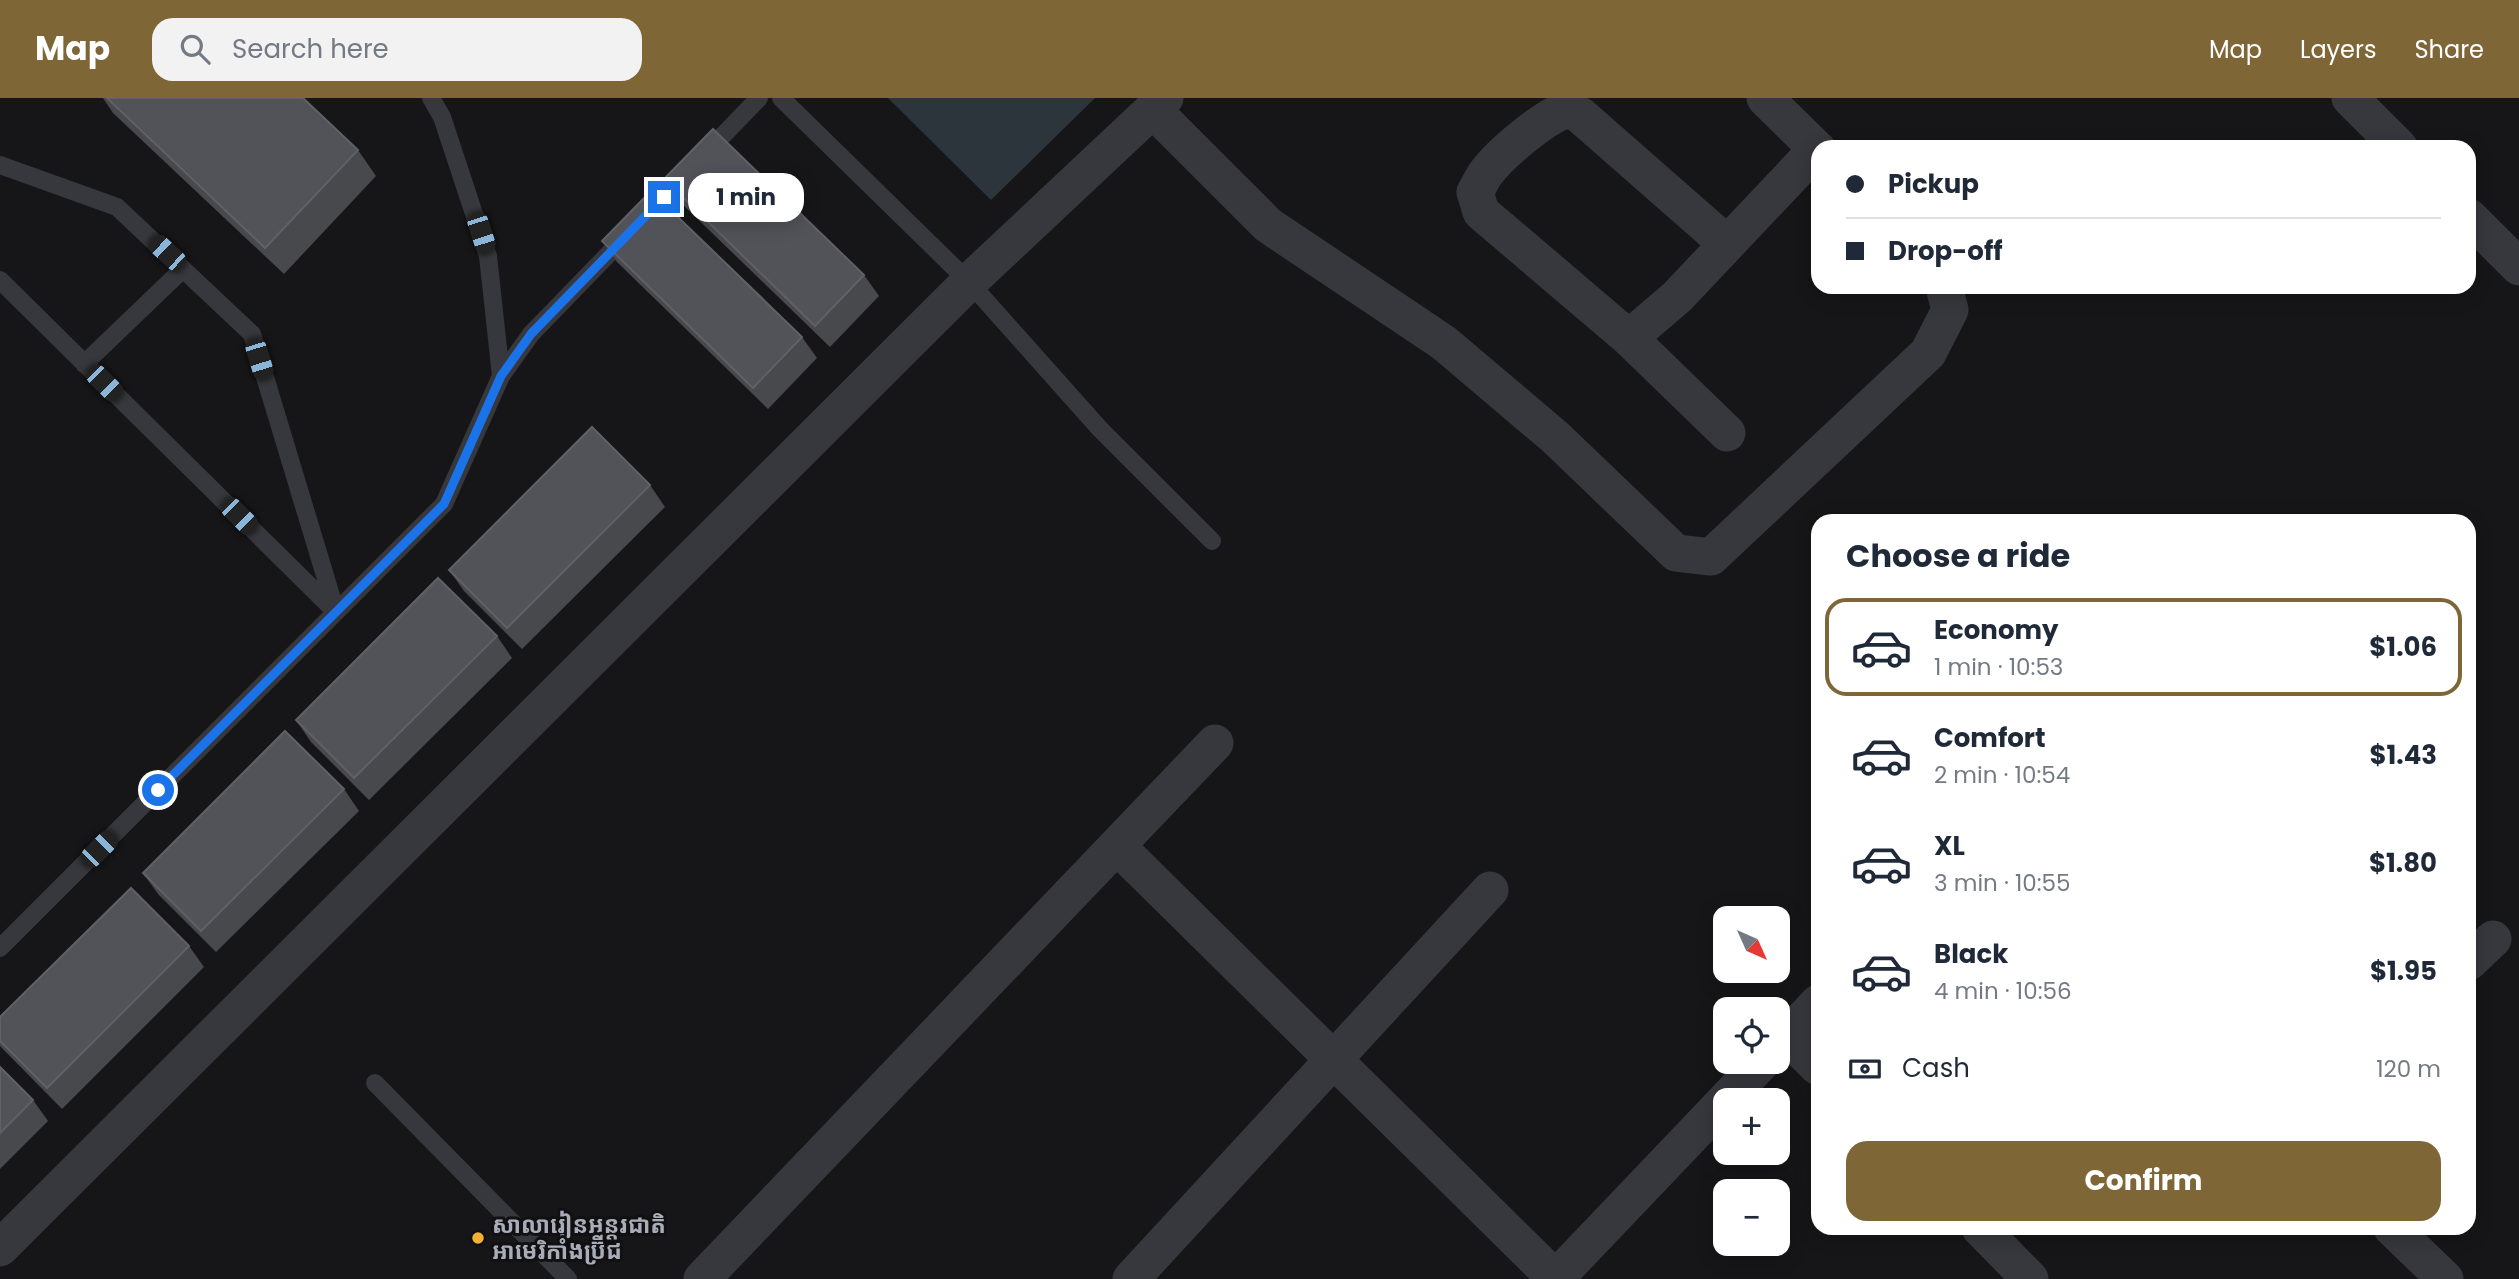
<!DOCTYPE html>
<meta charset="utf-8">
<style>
body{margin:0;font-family:Poppins,"Noto Sans Khmer",sans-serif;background:#f2f2f3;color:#1f2937;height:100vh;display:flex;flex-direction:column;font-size:26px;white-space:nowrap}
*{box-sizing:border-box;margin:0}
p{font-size:23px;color:#747a83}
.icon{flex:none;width:38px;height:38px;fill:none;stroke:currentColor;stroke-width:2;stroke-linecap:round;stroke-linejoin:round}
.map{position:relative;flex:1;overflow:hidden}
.drawer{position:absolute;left:1811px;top:416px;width:665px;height:721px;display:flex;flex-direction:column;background:#fff;border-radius:21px;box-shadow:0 4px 18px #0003}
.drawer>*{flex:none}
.guide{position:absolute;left:1811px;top:42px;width:665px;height:154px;border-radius:21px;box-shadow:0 4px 18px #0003;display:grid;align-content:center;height:154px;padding:0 35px;background:#fff}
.needle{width:46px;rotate:135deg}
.controls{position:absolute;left:1713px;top:808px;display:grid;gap:14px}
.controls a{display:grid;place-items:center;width:77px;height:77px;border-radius:14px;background:#fff;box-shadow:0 4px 18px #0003;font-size:35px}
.end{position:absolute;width:32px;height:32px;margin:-16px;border:9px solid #1a73e8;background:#fff;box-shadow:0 0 0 4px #fff}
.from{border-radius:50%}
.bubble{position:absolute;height:49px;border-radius:21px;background:#fff;box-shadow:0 4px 18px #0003;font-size:23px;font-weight:700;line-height:49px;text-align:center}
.car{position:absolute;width:21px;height:42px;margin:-21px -10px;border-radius:9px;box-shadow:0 0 5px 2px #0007;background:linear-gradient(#222 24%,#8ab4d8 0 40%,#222 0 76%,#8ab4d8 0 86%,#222 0)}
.guide b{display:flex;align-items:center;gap:24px;height:66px;font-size:26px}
.guide b+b{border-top:2px solid #e0e1e3}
.guide i{width:18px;height:18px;background:#1f2937}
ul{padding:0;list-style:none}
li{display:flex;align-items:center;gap:21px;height:98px;margin:0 14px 10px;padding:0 21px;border:4px solid transparent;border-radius:21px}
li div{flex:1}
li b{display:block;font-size:26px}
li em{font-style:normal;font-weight:700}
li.selected{border-color:#7e6636}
li>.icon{width:63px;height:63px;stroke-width:1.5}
h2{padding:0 35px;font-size:32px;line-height:84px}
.pay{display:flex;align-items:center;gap:18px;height:77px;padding:0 35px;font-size:26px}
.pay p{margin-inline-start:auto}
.button{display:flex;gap:14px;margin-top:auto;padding:14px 35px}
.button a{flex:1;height:80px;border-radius:21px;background:#7e6636;color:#fff;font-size:28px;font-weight:700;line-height:80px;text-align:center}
header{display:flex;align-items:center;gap:42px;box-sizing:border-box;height:98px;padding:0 35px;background:#7e6636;color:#fff}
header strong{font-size:33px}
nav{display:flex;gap:38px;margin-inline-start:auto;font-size:24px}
.search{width:490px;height:63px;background:#f2f2f3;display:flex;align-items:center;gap:18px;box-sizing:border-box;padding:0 24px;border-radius:21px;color:#747a83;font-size:26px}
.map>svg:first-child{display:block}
.water{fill:#2c353c}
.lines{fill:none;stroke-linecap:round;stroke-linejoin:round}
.service{stroke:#37383d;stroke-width:18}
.minor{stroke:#37383d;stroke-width:37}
.wall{fill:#47494d}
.building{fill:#525359;stroke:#5f6168;stroke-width:2}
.route{stroke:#1a73e8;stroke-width:9}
.poi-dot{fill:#f2b134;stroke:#111113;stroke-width:2.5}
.labels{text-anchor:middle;stroke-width:6;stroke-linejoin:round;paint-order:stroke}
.poi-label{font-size:23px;font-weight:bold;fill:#a8adb8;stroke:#111113;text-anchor:start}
</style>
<header>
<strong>Map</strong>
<div class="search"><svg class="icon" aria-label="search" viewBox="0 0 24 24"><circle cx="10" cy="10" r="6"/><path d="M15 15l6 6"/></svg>Search here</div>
<nav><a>Map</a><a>Layers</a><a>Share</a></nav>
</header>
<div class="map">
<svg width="2519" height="1181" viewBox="0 0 2519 1181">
<rect width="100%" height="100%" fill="#161618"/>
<path class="water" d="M 888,0 L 1095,0 L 991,102 Z"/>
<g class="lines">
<path class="service" d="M 431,0 L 442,19 L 488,158 L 501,278
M 781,0 L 969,184 L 1100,331 L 1212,443
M 706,55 L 759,0
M 0,67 L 117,109 L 252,236 L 336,514 L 0,182
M 645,118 L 686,75
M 84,266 L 183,171
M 0,850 L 444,406 L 501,278 L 531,236 L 626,138
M 375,985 L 568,1181"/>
<path class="minor" d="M 1765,0 L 1818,52
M 2350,0 L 2399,49
M 1153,12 L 1268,127 L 1444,245 L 1555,339 L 1676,455 L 1711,459 L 1928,255 L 1950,212 L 1944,189
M 2469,119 L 2519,169
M 1629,240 L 1677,199 L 1817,51
M 1727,335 L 1629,240 L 1481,114 L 1475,94 C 1479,88 1482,80 1486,75 C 1501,55 1545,18 1568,11 L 1580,17 L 1727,146
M 1117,748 L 1556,1181
M 2469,864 L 2493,841
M 1787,938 L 1818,969
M 1778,948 L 1818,905
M 1980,1130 L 2030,1181
M 2392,1130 L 2445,1181
M 0,1150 L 969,184 L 1165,0
M 702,1181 L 1215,645
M 1131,1181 L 1490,792
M 1555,1181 L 1762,964"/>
</g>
<path class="wall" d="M 103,0 L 303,0 L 358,52 L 376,78 L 284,176 L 113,15 Z
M 664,81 L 864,177 L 879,198 L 830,249 L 679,103 Z
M 602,143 L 802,239 L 817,260 L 768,311 L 617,164 Z
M 650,387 L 665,409 L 522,551 L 464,493 L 449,472 Z
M 497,538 L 512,560 L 369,702 L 311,644 L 296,622 Z
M 344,691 L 359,713 L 216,854 L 158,796 L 143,775 Z
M 189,848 L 204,869 L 62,1011 L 0,948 L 0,919 Z
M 0,969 L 33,1002 L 48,1023 L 0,1071 Z"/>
<path class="building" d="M 107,0 L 303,0 L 358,52 L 265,150 Z
M 713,31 L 864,177 L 815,228 L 664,81 Z
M 651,93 L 802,239 L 753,290 L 602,143 Z
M 592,329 L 650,387 L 507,530 L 449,472 Z
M 438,480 L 497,538 L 354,680 L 296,622 Z
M 285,633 L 344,691 L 201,833 L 143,775 Z
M 131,790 L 189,848 L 47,990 L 0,943 L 0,919 Z
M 0,969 L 33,1002 L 0,1035 Z"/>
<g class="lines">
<path class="route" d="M 158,692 L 444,406 L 501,278 L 531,236 L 664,99"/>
</g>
<circle class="poi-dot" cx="478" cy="1140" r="7"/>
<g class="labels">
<g class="poi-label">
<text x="492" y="1135">សាលារៀនអន្តរជាតិ<tspan x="492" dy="26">អាមេរិកាំងប្រ៊ីជ</tspan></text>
</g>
</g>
</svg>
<div class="controls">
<a><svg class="needle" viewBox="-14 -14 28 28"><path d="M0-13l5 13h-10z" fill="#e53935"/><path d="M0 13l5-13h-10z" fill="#747a83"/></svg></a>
<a><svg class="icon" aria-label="locate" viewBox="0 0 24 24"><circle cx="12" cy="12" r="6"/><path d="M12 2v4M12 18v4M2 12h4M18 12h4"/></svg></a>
<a>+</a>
<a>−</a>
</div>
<i class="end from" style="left:158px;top:692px"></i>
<i class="end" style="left:664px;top:99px"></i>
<div class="bubble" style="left:688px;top:75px;width:116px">1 min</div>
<i class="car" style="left:481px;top:135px;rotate:162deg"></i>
<i class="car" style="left:167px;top:155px;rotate:313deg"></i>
<i class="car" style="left:259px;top:261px;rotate:163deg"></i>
<i class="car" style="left:104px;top:285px;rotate:135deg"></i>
<i class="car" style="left:239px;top:418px;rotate:135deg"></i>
<i class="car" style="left:99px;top:751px;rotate:45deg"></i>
<div class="guide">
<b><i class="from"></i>Pickup</b>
<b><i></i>Drop-off</b>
</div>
<section class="drawer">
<h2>Choose a ride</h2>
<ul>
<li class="selected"><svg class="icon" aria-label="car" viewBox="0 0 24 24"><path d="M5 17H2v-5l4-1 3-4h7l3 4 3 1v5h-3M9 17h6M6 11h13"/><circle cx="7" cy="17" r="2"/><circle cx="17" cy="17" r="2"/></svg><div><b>Economy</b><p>1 min · 10:53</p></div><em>$1.06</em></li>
<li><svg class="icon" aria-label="car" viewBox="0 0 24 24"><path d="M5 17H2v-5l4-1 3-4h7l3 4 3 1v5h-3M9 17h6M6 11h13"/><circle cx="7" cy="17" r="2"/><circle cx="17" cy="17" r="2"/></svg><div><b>Comfort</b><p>2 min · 10:54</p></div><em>$1.43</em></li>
<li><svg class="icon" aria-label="car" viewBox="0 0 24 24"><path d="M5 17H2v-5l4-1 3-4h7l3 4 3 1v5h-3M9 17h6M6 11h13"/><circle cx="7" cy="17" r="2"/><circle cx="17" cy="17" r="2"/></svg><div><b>XL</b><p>3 min · 10:55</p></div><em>$1.80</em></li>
<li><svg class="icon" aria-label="car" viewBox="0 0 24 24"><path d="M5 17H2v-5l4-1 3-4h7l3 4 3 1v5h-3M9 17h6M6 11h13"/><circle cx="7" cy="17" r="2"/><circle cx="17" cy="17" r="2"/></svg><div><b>Black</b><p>4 min · 10:56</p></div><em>$1.95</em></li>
</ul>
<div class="pay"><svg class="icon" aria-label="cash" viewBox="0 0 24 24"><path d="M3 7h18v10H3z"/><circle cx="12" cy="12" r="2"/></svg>Cash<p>120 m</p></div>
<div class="button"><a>Confirm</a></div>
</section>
</div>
